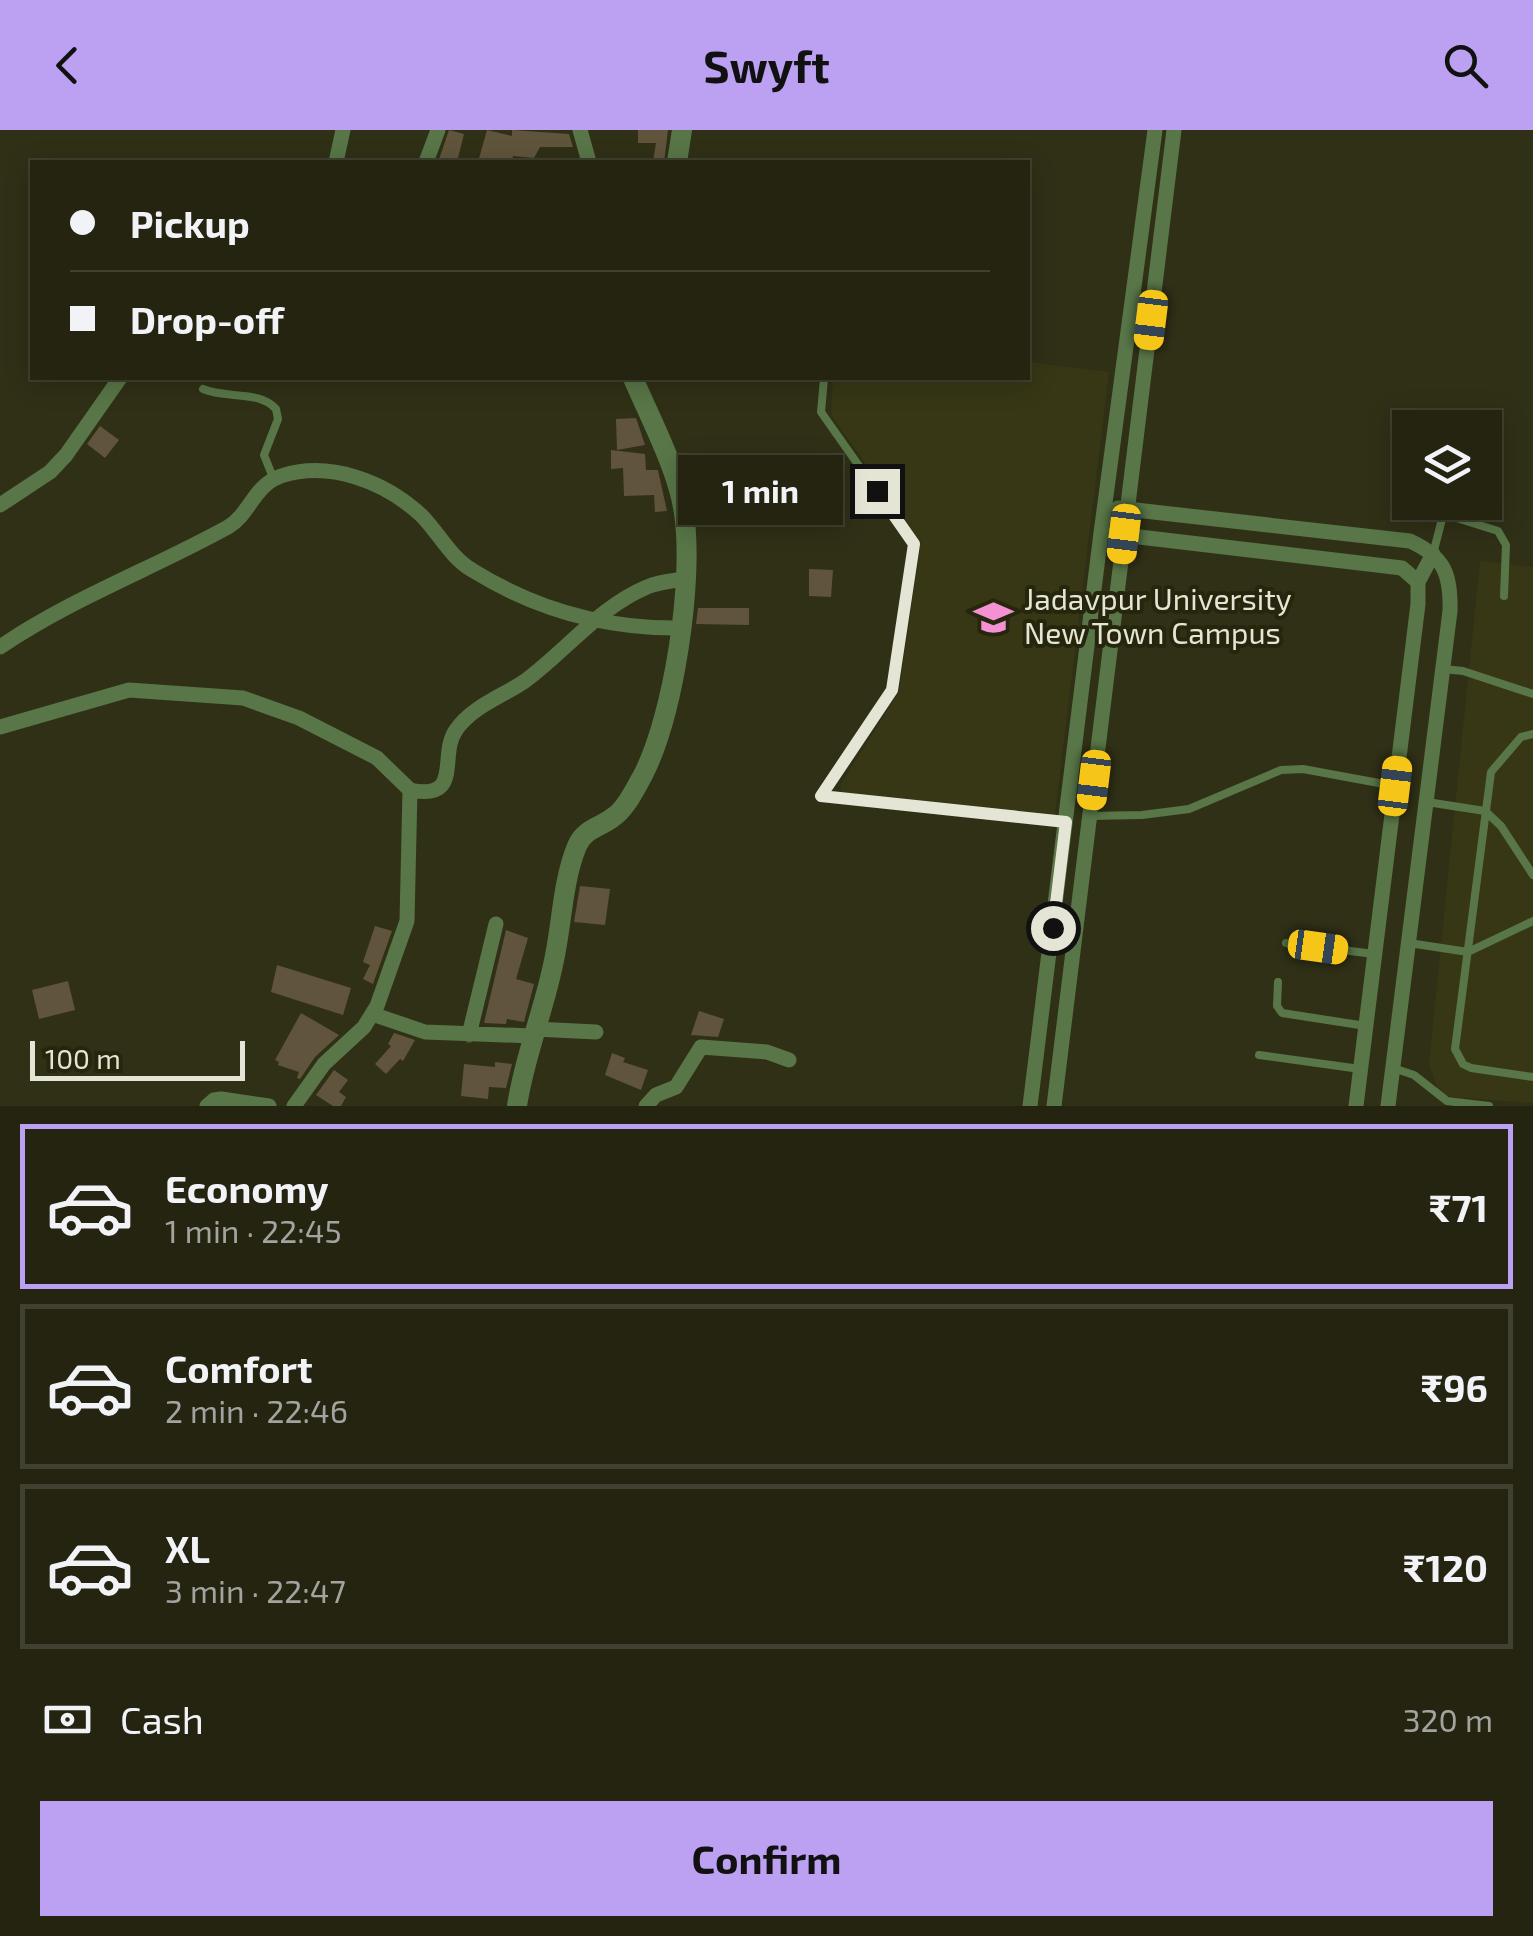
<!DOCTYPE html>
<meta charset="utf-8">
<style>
body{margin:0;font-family:"Exo 2",sans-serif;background:#30301f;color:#f1f3f6;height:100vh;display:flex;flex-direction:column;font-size:38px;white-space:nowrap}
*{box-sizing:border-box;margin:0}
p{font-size:32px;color:#a3a49f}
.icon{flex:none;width:55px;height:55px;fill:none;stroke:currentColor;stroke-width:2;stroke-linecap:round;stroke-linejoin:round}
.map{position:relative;height:976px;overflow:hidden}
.side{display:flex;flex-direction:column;background:#242411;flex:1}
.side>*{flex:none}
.guide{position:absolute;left:30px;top:30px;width:1000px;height:220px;border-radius:0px;box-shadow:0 5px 25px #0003,0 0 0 2px #414131;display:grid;align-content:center;height:220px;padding:0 40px;background:#242411}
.controls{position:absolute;left:1392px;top:280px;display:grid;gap:20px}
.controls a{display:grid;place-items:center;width:110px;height:110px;border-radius:0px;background:#242411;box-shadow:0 5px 25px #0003,0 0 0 2px #414131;font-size:50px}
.scale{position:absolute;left:30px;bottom:25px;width:215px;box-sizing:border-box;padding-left:10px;border:5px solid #e5e5d6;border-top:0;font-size:28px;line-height:35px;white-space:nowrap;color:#e5e5d6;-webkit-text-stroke:8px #26260d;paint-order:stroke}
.end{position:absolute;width:45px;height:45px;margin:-22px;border:12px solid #e5e5d6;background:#111;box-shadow:0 0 0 5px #111}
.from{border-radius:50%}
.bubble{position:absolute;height:70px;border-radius:0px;background:#242411;box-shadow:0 5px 25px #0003,0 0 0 2px #414131;font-size:32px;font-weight:700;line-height:70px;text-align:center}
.car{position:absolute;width:30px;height:60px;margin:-30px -15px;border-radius:12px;box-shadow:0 0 8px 2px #0007;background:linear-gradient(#f5c518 24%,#345 0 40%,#f5c518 0 76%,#345 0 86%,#f5c518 0)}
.guide b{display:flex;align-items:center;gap:35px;height:95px;font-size:38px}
.guide b+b{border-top:2px solid #414131}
.guide i{width:25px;height:25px;background:#f1f3f6}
ul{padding:18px 0 0;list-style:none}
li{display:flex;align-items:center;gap:30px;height:165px;margin:0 20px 15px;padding:0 20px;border:5px solid #414131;border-radius:0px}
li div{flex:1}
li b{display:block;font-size:38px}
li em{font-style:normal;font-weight:700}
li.on{border-color:#bca0f2}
li>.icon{width:90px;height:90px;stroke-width:1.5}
.pay{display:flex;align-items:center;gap:25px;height:110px;padding:0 40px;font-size:38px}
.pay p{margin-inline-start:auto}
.primary-button{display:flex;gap:20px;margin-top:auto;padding:20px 40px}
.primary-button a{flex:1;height:115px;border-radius:0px;background:#bca0f2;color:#111;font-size:40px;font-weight:700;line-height:115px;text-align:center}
header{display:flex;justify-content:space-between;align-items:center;height:130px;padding:0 40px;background:#bca0f2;color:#111;font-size:45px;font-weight:700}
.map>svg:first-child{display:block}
.built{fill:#373716}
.building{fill:#60543c}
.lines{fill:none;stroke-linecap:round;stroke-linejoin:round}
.service{stroke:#587647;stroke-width:8}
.minor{stroke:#587647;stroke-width:15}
.tertiary{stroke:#587647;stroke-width:20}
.route{stroke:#e5e5d6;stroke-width:12}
.labels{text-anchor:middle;stroke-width:8;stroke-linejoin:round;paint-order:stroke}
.poi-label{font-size:30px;fill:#e5e5d6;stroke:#26260d;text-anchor:start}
</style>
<header><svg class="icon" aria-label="back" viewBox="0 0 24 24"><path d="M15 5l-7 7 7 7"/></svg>Swyft<svg class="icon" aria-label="search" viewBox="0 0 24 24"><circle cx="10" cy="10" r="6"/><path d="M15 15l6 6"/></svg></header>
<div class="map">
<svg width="1533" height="976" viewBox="0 0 1533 976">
<rect width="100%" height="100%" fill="#303017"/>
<path class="built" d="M 1028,232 L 1109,242 L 1054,691 L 840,666 L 841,654 L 899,562 L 921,412 L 831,285 L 833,248 L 1028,248 Z
M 1480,431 L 1533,437 L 1533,973 L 1440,966 L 1429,934 Z"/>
<path class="building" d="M 449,0 L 464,4 L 457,32 L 438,32 Z
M 487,0 L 512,6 L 512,0 L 569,4 L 573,17 L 540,17 L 534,28 L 513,26 L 512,32 L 478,32 Z
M 638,0 L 668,0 L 664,32 L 653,32 L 656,13 L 638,13 Z
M 636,288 L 645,315 L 617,320 L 616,289 Z
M 100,296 L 119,310 L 105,328 L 87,314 Z
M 611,320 L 645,324 L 646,340 L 658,340 L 667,381 L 655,382 L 654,365 L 624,366 L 623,338 L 611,339 Z
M 690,329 L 719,332 L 718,344 L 700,342 L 700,365 L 688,343 Z
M 809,439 L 833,440 L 831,467 L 809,466 Z
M 698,478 L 749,478 L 749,495 L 696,494 Z
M 580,756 L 610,759 L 605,795 L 574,792 Z
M 375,796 L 392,801 L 373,854 L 363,849 L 370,835 L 363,832 Z
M 506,800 L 528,808 L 516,849 L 534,854 L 524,892 L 507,889 L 506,894 L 484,893 Z
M 277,835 L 351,858 L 343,885 L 271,862 Z
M 68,851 L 75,880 L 39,889 L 32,860 Z
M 699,881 L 724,889 L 718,907 L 691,905 Z
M 301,883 L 339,905 L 315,927 L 300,949 L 297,948 L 299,942 L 278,935 L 279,932 L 275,930 Z
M 394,903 L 415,910 L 403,931 L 400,929 L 386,944 L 375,934 L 391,916 L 388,914 Z
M 612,923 L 625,928 L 623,932 L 648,940 L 641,960 L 605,945 Z
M 495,932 L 512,934 L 506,958 L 489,957 L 488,969 L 461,966 L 464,934 L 495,937 Z
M 334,940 L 348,950 L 339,962 L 346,967 L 341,976 L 333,976 L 316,965 Z"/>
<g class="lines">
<path class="service" d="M 824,248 L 821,282 L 914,414 L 891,560 L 821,667 L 1064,691
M 203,259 C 226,269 259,260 276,279 L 278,289 L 264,325 L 274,350
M 1433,424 L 1442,389 L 1447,385 L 1498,401 L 1506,415 L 1504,466
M 1443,539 L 1463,541 L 1533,564
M 1533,604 L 1521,607 L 1491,642 L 1455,919 L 1463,934 L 1471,938 L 1533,947
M 1427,672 L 1485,681 L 1501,696 L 1533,745
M 1089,686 L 1142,685 L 1189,679 L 1281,640 L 1303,639 L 1395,656
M 1286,813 L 1374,824
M 1409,813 L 1468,822 L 1533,791
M 1278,852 L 1277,876 L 1282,883 L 1366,896
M 1259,925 L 1360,939
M 1393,938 L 1414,945 L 1447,971 L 1489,976"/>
<path class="minor" d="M 580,0 L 589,32
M 336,32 L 343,0
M 426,32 L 438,0
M 0,375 L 50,342 L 66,325 L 120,248
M 1118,378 L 1410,411 C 1445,427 1451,445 1450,481 L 1388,976
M 1114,404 L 1402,438 L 1418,452
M 0,517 C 72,468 152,439 228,397 C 250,384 254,355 281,346 C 330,330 385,352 421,385 C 439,403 450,427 472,440 C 536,480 606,499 681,498
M 0,597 L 129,560 L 243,568 L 299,588 L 377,628 L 410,660 C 464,671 438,625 456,600 C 471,577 503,566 525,551 C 566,521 599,477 647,457 C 658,452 672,451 684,449
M 372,884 L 425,902 L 532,906
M 535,899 L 596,902
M 469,905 L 496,794
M 207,976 L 214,970 L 221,969 L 269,976
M 294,976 L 324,934 L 364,897 L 377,876 L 407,791 L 410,660
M 646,976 L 656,965 L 676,957 L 701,917 L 767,922 L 789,930
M 1030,976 L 1101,403 L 1155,0
M 1054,976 L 1174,0
M 1356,976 L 1418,474 L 1418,452 L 1433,424"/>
<path class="tertiary" d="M 677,32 L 682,0
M 517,976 C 524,928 543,883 553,835 C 562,797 562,752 577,716 C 585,698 599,698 612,688 C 626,679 635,659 643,645 C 674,584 694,451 684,383 C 678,340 650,288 633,248"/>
</g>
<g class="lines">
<path class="route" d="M 877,361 L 914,414 L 892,560 L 821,666 L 1066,692 L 1053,798"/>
</g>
<defs>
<symbol id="university-bare" viewBox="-9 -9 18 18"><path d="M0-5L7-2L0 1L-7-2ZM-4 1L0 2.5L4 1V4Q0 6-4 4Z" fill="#f491d3" stroke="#26260d" stroke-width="2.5" paint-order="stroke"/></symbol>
</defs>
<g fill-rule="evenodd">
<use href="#university-bare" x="966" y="460" width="55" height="55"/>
</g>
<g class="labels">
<g class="poi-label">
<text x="1024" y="480">Jadavpur University<tspan x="1024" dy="34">New Town Campus</tspan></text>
</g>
</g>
</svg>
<div class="controls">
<a><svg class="icon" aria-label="layers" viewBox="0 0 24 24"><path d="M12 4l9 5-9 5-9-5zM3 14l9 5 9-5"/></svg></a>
</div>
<div class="scale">100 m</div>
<i class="end from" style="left:1053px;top:798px"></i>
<i class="end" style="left:877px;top:361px"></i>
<div class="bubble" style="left:678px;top:325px;width:165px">1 min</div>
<i class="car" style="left:1151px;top:190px;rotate:187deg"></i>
<i class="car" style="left:1124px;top:404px;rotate:187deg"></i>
<i class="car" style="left:1094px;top:650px;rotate:187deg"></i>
<i class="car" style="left:1395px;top:656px;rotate:7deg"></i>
<i class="car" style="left:1318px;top:817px;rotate:98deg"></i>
<div class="guide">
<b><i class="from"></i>Pickup</b>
<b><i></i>Drop-off</b>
</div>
</div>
<section class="side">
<ul>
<li class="on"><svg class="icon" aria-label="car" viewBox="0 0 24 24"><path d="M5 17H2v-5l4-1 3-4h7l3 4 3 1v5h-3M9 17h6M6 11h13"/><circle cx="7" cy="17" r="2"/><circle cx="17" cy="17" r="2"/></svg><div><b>Economy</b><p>1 min · 22:45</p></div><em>₹71</em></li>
<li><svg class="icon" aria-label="car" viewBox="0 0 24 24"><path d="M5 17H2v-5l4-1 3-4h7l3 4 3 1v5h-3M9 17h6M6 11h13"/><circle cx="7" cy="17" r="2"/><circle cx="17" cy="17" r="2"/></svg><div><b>Comfort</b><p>2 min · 22:46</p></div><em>₹96</em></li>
<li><svg class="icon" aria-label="car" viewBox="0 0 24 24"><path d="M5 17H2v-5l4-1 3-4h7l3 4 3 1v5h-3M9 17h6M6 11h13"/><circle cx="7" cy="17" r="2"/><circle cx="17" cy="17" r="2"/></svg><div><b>XL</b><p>3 min · 22:47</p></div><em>₹120</em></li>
</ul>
<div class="pay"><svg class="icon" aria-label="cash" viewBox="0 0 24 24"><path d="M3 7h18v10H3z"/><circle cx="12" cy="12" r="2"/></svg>Cash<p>320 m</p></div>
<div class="primary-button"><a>Confirm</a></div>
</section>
